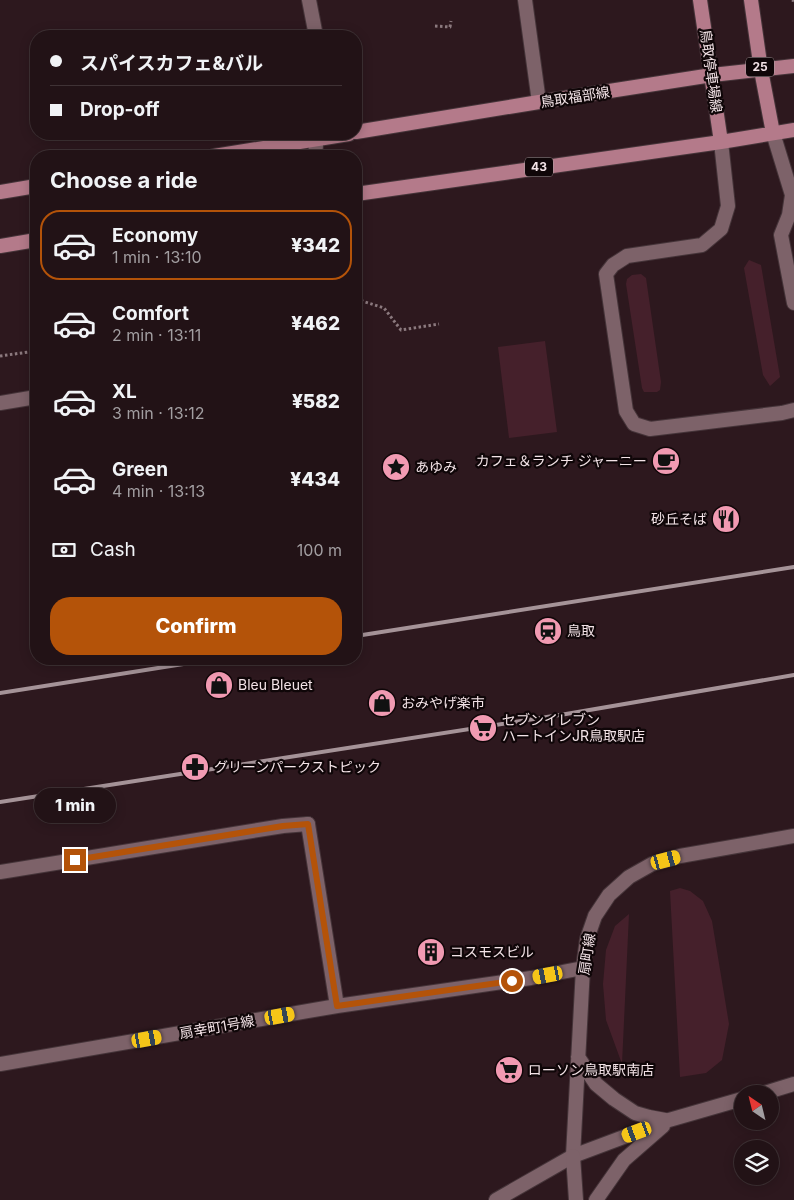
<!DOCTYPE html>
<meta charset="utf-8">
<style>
body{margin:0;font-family:Inter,"Noto Sans JP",sans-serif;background:#2e2023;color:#f1f3f6;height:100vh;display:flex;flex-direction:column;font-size:19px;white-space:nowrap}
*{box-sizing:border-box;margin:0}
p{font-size:16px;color:#a29ea1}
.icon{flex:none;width:28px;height:28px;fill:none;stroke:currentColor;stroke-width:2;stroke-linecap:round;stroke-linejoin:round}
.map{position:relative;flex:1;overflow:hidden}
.side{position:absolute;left:30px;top:150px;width:332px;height:515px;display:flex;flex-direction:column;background:#221216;border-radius:20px;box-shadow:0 2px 12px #0003,0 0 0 1px #3f3235}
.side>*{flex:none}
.hud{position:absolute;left:30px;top:30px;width:332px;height:110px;border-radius:20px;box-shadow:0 2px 12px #0003,0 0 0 1px #3f3235;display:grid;align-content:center;height:110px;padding:0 20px;background:#221216}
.needle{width:32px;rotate:325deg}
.fabs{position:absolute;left:734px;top:1085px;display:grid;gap:10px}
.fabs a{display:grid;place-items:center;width:45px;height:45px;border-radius:50%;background:#221216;box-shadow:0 2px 12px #0003,0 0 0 1px #3f3235;font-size:25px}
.end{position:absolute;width:22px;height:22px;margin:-11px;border:6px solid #b45309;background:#fff;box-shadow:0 0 0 2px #fff}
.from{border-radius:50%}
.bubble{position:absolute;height:35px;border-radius:18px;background:#221216;box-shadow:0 2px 12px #0003,0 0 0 1px #3f3235;font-size:16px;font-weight:800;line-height:35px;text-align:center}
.car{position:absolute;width:15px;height:30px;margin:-15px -8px;border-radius:6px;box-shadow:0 0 4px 1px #0007;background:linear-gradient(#f5c518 24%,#345 0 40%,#f5c518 0 76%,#345 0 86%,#f5c518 0)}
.hud b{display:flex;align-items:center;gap:18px;height:48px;font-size:19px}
.hud b+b{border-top:1px solid #3f3235}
.hud i{width:12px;height:12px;background:#f1f3f6}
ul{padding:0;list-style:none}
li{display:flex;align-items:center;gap:15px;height:70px;margin:0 10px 8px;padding:0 10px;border:2px solid transparent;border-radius:20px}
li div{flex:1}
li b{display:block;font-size:19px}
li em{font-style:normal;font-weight:800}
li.active{border-color:#b45309}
li>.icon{width:45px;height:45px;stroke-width:1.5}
h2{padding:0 20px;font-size:22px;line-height:60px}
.pay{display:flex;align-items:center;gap:12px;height:55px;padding:0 20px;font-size:19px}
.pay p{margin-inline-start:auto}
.primary-button{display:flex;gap:10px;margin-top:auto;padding:10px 20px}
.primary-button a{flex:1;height:58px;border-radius:20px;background:#b45309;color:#fff;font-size:20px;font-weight:800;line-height:58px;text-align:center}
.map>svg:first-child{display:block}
.green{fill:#45202b}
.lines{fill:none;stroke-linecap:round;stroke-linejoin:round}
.service-casing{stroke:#453439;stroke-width:16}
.minor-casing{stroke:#453439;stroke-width:16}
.tertiary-casing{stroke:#453439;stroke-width:16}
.secondary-casing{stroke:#453439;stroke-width:16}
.primary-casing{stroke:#453439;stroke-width:16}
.path{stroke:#8b797e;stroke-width:3;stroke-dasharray:2.5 2.5;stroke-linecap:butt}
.service{stroke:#7d6269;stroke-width:14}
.minor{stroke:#7d6269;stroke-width:14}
.tertiary{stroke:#7d6269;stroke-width:14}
.secondary{stroke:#7d6269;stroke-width:14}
.primary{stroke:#b47a8a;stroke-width:14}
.rail{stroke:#a59398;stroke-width:4}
.route{stroke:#b45309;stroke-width:6}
.labels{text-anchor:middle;stroke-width:4.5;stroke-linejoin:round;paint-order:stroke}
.shield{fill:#0f0608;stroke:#afa1a4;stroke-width:1}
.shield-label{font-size:12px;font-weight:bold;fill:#f3e3e7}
.street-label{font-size:14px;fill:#f3e3e7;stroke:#0f0608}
.poi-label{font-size:14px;fill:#f3e3e7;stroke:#0f0608;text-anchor:start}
</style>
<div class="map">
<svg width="794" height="1200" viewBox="0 0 794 1200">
<rect width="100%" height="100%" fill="#2d181e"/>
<path class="green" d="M 749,260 L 761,265 L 780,377 L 770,386 L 763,375 L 744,268 Z
M 641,274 L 646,278 L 661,382 L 660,390 L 657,392 L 644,392 L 642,388 L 626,284 L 627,279 L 632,275 Z
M 545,341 L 557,432 L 509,438 L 498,347 Z
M 680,888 L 690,891 L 703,901 L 712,921 L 729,1024 L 722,1060 L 706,1073 L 680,1077 L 670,891 Z
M 629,914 L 622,1064 L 606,1020 L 603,984 L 606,950 L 615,926 Z"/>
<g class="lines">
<defs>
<path id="service" d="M 773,133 L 792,195 L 794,196
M 721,142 L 728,206 L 721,229 L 702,245 L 627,256 L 613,265 L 606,274 L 626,411 L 634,424 L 650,429 L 782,413 L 794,410
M 792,195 L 789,215 L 781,235 L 794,303
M 0,403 L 36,397
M 0,872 L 283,826 L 308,824"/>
<path id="minor" d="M 525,0 L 539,102
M 308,824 L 337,1006
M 578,1057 L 596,1084 L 614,1099 L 635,1113 L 649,1117 L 665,1120
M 0,1064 L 337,1006 L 531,978 L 583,968
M 761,1094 L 794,1084
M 742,1099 L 669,1120 L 573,1156 L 583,968 L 587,939 L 595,916 L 609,895 L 629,877 L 652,864 L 680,856 L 794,836
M 596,1200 L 624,1160 L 663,1126"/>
<path id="tertiary" d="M 309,0 L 316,36
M 315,156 L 317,134
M 496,1200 L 573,1156"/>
<path id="secondary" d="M 573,1156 L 576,1200"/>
<path id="primary" d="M 700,0 L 721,142
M 751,0 L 761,70 L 773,133
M 356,132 L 539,102 L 712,75 L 794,66
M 214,156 L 349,134
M 0,192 L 36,186
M 356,194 L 721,142 L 794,130
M 0,246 L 36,240"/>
</defs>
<use href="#service" class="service-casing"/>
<use href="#minor" class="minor-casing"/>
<use href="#tertiary" class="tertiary-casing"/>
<use href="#secondary" class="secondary-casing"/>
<use href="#primary" class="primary-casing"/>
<path class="path" d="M 792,0 L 794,1
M 435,26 L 450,27 L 451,21
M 356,299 L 384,308 L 401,330 L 439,324
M 0,356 L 36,351"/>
<use href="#service" class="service"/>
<use href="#minor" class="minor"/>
<use href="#tertiary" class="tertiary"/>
<use href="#secondary" class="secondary"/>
<use href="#primary" class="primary"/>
<path class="rail" d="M 356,636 L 794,567
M 0,693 L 215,659
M 0,802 L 566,714 L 794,675"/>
</g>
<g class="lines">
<path class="route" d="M 75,860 L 283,826 L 308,824 L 337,1006 L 512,981"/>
</g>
<defs>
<symbol id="cafe-disc" viewBox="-11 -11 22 22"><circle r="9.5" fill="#f19ab2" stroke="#0f0608"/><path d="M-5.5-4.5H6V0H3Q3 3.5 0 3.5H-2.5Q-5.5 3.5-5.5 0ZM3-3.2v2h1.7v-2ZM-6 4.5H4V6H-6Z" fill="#111"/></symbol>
<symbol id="sight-disc" viewBox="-11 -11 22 22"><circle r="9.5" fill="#f19ab2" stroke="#0f0608"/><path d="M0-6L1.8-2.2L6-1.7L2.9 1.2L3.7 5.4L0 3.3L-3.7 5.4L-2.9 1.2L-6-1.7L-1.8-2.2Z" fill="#111"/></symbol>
<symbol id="restaurant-disc" viewBox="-11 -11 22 22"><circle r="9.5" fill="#f19ab2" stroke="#0f0608"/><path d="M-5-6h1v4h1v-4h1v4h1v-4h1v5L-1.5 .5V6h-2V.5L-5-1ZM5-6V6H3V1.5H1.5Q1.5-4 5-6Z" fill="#111"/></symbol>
<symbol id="station-disc" viewBox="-11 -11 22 22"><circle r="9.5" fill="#f19ab2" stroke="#0f0608"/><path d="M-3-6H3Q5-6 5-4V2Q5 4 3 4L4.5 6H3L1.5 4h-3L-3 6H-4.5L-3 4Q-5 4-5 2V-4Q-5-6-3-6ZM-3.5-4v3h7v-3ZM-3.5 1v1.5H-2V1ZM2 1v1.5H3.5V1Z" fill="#111"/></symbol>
<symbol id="shop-disc" viewBox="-11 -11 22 22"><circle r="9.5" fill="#f19ab2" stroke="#0f0608"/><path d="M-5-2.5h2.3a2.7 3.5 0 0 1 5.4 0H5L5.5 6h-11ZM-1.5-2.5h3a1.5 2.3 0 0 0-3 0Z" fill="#111"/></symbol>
<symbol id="supermarket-disc" viewBox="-11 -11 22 22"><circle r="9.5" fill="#f19ab2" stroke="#0f0608"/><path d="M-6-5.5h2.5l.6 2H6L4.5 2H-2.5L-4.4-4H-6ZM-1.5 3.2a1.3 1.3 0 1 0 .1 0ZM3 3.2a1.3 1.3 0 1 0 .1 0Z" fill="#111"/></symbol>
<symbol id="pharmacy-disc" viewBox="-11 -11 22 22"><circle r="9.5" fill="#f19ab2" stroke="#0f0608"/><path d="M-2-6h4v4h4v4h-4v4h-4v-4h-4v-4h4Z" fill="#111"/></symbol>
<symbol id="building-disc" viewBox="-11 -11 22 22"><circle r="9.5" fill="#f19ab2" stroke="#0f0608"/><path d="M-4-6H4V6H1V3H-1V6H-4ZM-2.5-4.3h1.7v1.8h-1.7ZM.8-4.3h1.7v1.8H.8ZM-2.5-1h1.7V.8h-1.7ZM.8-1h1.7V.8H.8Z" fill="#111"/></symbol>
</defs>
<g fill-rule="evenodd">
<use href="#cafe-disc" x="650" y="445" width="32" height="32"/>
<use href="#sight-disc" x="380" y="451" width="32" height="32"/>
<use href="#restaurant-disc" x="710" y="503" width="32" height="32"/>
<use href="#station-disc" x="532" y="615" width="32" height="32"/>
<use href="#shop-disc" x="203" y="669" width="32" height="32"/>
<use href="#shop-disc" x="366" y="687" width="32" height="32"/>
<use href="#supermarket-disc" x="467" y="712" width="32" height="32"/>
<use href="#pharmacy-disc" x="179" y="751" width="32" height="32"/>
<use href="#building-disc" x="415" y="936" width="32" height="32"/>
<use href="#supermarket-disc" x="493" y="1054" width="32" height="32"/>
</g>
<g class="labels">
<g class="shield">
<rect x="746" y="57.5" width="28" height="19" rx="4"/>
<rect x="525" y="157.5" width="28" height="19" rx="4"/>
</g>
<g class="shield-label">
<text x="760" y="71">25</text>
<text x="539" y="171">43</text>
</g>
<g class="street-label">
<text transform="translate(711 71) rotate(82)" y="5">鳥取停車場線</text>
<text transform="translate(575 97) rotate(-9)" y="5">鳥取福部線</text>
<text transform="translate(587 954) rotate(-81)" y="5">扇町線</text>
<text transform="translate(217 1027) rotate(-10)" y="5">扇幸町1号線</text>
</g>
<g class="poi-label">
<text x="647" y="466" text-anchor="end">カフェ＆ランチ ジャーニー</text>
<text x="415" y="472">あゆみ</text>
<text x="707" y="524" text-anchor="end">砂丘そば</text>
<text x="567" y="636">鳥取</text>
<text x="238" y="690">Bleu Bleuet</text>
<text x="401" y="708">おみやげ楽市</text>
<text x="502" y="725">セブンイレブン<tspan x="502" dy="16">ハートインJR鳥取駅店</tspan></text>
<text x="214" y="772">グリーンパークストピック</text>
<text x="450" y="957">コスモスビル</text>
<text x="528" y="1075">ローソン鳥取駅南店</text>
</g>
</g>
</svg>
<div class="fabs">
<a><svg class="needle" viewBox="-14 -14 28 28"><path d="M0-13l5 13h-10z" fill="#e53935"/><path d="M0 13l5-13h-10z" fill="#a29ea1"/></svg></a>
<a><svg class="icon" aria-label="layers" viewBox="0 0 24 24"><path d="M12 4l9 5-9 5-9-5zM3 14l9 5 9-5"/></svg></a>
</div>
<i class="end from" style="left:512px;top:981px"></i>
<i class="end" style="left:75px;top:860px"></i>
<div class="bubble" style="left:34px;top:788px;width:82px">1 min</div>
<i class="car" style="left:666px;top:860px;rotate:75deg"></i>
<i class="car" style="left:548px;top:975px;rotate:259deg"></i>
<i class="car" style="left:280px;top:1016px;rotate:80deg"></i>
<i class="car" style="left:147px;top:1039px;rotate:80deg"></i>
<i class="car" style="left:637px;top:1132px;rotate:250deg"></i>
<div class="hud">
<b><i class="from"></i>スパイスカフェ&amp;バル</b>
<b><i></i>Drop-off</b>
</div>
<section class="side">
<h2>Choose a ride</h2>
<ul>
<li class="active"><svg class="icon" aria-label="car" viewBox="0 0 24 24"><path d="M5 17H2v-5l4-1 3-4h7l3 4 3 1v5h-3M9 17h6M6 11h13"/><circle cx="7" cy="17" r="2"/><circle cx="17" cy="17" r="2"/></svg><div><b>Economy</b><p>1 min · 13:10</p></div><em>¥342</em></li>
<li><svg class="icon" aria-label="car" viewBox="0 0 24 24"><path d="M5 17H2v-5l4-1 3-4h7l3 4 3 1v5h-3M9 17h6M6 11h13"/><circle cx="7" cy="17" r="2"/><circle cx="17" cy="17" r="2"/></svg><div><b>Comfort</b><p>2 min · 13:11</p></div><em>¥462</em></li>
<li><svg class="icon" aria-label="car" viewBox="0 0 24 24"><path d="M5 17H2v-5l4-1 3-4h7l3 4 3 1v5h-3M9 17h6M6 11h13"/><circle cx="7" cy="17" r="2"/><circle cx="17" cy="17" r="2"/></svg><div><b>XL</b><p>3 min · 13:12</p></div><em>¥582</em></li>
<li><svg class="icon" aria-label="car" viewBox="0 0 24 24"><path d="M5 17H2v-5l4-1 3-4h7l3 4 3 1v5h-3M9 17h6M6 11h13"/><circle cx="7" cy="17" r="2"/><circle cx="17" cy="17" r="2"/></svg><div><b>Green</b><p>4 min · 13:13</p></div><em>¥434</em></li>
</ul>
<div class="pay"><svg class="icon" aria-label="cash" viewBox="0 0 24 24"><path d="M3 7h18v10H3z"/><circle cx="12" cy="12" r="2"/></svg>Cash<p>100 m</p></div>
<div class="primary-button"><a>Confirm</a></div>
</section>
</div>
